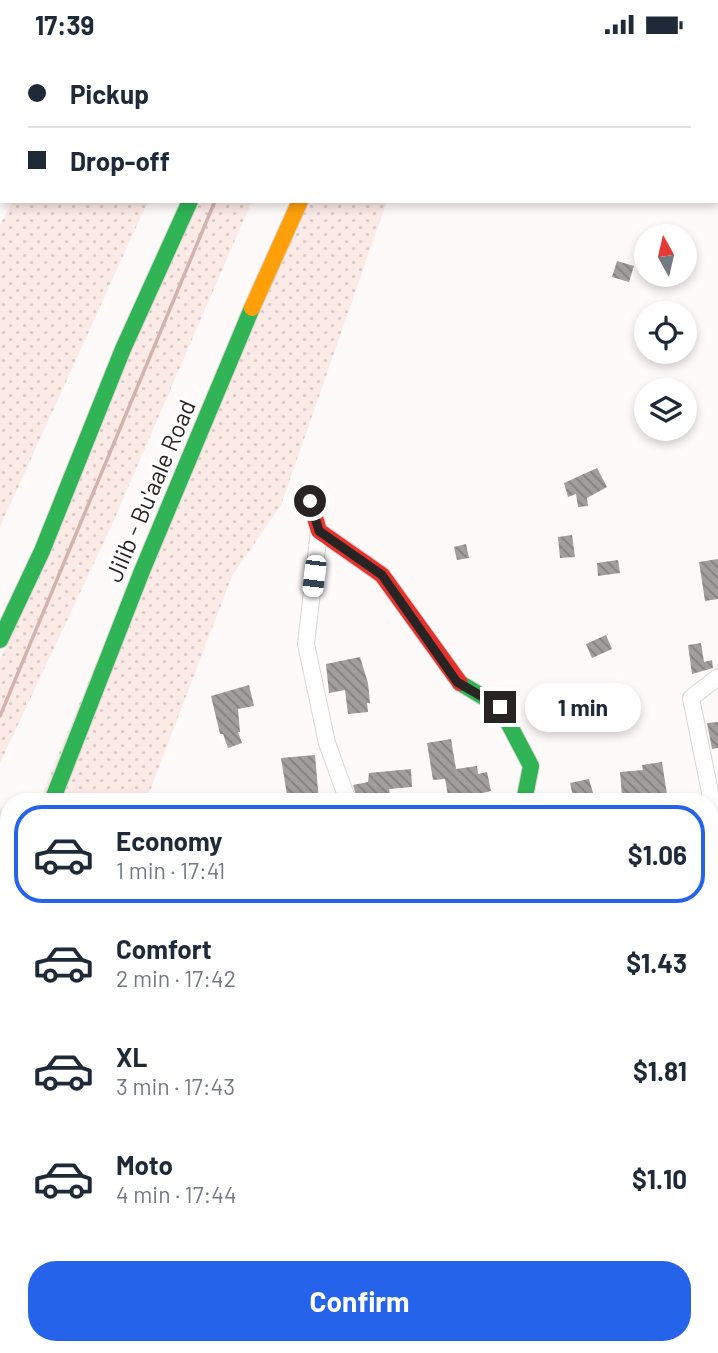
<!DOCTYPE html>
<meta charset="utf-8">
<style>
body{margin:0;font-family:Barlow,sans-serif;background:#f2f2f3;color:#1f2937;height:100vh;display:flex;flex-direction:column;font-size:26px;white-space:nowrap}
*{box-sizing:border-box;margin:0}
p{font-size:23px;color:#747a83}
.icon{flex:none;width:38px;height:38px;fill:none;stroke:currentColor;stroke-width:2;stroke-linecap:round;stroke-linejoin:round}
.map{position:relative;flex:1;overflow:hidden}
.details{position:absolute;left:0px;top:744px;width:719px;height:562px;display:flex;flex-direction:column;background:#fff;border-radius:28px 28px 0 0;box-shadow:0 4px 10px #0003}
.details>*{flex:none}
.banner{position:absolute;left:0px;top:0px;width:719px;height:154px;box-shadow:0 4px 10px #0003;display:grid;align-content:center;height:154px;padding:0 28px;background:#fff}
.needle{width:46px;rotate:352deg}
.tools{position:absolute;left:634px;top:175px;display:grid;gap:14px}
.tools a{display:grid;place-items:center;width:63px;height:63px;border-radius:50%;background:#fff;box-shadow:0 4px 10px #0003;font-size:35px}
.end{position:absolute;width:32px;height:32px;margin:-16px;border:9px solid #282423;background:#fff;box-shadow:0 0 0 4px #fff}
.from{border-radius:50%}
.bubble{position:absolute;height:49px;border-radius:24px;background:#fff;box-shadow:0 4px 10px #0003;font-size:23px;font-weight:700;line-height:49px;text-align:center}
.car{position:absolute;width:21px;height:42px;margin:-21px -10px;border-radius:9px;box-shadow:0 0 5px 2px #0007;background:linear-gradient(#fff 24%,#345 0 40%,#fff 0 76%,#345 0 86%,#fff 0)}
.banner b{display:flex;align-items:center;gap:24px;height:66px;font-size:26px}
.banner b+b{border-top:2px solid #e0e1e3}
.banner i{width:18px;height:18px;background:#1f2937}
ul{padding:12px 0 0;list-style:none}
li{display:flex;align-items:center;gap:21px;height:98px;margin:0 14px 10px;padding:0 14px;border:4px solid transparent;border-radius:28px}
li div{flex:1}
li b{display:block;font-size:26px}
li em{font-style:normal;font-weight:700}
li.active{border-color:#2563eb}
li>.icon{width:63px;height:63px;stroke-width:1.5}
.primary-button{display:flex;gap:14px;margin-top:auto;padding:14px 28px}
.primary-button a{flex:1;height:80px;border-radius:28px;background:#2563eb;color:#fff;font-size:28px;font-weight:700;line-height:80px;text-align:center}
.status{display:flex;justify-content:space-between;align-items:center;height:49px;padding:0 35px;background:#fff;direction:ltr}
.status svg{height:19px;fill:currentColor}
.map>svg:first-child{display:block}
.grass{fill:url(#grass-dots)}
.water{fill:url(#water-rules)}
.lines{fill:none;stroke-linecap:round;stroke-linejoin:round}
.stream{stroke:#d3b3ad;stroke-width:3.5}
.building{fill:url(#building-back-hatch)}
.street-casing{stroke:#d9d6d5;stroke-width:18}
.fast-casing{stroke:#d9d6d5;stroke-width:18}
.slow-casing{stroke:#d9d6d5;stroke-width:18}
.jam-casing{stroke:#d9d6d5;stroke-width:18}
.street{stroke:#fffefe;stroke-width:16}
.fast{stroke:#30b455;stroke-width:16}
.slow{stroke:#ff9f0a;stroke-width:16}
.jam{stroke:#e5322d;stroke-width:16}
.route{stroke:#282423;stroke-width:9}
.labels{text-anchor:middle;stroke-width:7;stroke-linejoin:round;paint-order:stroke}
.street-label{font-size:24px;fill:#282423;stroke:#fff}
</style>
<div class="status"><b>17:39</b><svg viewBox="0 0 49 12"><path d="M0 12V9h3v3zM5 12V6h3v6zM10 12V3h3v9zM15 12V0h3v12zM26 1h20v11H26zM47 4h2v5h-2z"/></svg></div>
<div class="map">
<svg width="718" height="1304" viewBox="0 0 718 1304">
<defs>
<pattern id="grass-dots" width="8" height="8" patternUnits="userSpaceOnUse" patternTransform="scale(1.75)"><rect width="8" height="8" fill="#fceae7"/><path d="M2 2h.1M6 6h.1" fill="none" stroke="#d8c9c6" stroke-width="1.8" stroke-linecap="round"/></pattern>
<pattern id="water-rules" width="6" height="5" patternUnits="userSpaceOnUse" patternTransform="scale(1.75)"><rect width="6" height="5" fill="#d3b3ad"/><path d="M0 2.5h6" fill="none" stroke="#ab918c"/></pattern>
<pattern id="building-back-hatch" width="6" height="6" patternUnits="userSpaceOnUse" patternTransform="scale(1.75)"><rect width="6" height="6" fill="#a19e9d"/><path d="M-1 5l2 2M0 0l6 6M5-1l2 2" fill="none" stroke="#838180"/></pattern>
</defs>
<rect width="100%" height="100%" fill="#fdfaf9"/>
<path class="grass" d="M 13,152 L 148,152 L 0,478 L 0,176 Z
M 195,152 L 252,152 L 110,480 L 0,714 L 0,612 Z
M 296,152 L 387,152 L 281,456 L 232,527 L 146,752 L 39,752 L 154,474 Z
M 0,758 L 9,766 L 9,923 L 0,905 Z
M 9,1009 L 9,1297 L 137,1297 L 119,1304 L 0,1304 L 0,1012 Z"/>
<path class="water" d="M 0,905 L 9,923 L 9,1009 L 0,1012 Z"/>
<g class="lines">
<path class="stream" d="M 281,2 L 282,0
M 0,667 L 215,152"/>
</g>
<path class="building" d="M 617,212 L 634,217 L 629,233 L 612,228 Z
M 597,419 L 607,438 L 587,449 L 588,457 L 578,458 L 576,445 L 568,448 L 564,434 Z
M 572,486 L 575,508 L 560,509 L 558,488 Z
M 466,495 L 469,509 L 457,511 L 454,498 Z
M 718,510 L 718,550 L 705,552 L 699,513 Z
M 618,511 L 620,524 L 598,527 L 597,514 Z
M 606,586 L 612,600 L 592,609 L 586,595 Z
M 701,594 L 704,613 L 712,611 L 713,619 L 692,625 L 688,596 Z
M 360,608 L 368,634 L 370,654 L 367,654 L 368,663 L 348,665 L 345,641 L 329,644 L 326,615 Z
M 557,635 L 559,656 L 545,657 L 543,637 Z
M 249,636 L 254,657 L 238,660 L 240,683 L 238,683 L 242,694 L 228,699 L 223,685 L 220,685 L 211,647 Z
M 718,673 L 718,699 L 712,700 L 707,674 Z
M 451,690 L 456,720 L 477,717 L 478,725 L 487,723 L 491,742 L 478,745 L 479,752 L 449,752 L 445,730 L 433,731 L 427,694 Z
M 315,706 L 319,752 L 288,752 L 281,709 Z
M 662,713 L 668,752 L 635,752 L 634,746 L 622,747 L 620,723 L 643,721 L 642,716 Z
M 411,720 L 412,738 L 389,740 L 391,752 L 358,752 L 353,736 L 368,733 L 369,724 Z
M 589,730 L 593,744 L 583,746 L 585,752 L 574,752 L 570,734 Z"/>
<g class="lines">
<defs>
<path id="street" d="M 256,2 L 256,0
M 319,482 L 306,595 L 327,694 L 348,752
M 718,628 L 691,649 L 718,783
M 710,985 L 718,984
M 710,1095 L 718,1065
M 710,1127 L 718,1165
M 0,1261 L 9,1258
M 603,1297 L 606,1304
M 349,1304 L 366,1297"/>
<path id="fast" d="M 0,591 L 42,502 L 123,300 L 190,152
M 460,634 L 500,658 L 531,717 L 524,752
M 52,752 L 142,522 L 252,259
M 0,791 L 9,806
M 284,1297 L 288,1304"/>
<path id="slow" d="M 354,2 L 355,0
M 252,259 L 300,152"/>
<path id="jam" d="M 310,452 L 319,482 L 382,526 L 460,634"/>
</defs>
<use href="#street" class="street-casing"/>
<use href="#fast" class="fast-casing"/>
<use href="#slow" class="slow-casing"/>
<use href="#jam" class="jam-casing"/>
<use href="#street" class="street"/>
<use href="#fast" class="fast"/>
<use href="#slow" class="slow"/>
<use href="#jam" class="jam"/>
</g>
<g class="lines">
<path class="route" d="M 310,452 L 319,482 L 382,526 L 457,633 L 500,658"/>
</g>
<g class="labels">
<g class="street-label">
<text transform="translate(151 442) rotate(-67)" y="8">Jilib - Bu'aale Road</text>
</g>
</g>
</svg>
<div class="tools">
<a><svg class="needle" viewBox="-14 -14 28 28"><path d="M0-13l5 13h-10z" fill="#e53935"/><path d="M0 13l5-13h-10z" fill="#747a83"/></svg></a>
<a><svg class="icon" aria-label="locate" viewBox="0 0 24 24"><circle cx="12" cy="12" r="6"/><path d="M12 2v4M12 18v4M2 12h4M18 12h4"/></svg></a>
<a><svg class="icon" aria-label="layers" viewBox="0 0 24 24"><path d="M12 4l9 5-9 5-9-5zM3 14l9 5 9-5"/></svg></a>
</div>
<i class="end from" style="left:310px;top:452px"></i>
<i class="end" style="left:500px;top:658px"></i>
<div class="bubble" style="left:525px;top:634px;width:116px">1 min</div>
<i class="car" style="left:314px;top:527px;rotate:187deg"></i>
<div class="banner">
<b><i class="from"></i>Pickup</b>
<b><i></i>Drop-off</b>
</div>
<section class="details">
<ul>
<li class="active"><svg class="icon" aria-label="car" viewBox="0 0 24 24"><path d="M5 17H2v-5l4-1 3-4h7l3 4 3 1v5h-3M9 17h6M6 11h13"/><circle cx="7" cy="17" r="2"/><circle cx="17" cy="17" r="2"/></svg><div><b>Economy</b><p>1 min · 17:41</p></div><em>$1.06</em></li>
<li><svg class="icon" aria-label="car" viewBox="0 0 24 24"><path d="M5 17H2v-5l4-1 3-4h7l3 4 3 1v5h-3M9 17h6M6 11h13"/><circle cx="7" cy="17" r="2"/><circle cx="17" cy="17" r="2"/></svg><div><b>Comfort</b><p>2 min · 17:42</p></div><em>$1.43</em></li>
<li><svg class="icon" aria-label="car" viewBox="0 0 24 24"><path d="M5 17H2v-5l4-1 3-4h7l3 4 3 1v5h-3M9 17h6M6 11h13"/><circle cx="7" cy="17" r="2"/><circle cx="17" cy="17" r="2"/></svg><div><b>XL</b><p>3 min · 17:43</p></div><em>$1.81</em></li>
<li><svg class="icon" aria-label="car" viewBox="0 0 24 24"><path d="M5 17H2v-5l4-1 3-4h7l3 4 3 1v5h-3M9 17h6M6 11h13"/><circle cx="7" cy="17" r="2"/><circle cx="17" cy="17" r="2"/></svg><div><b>Moto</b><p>4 min · 17:44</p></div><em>$1.10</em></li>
</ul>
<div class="primary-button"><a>Confirm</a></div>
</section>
</div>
